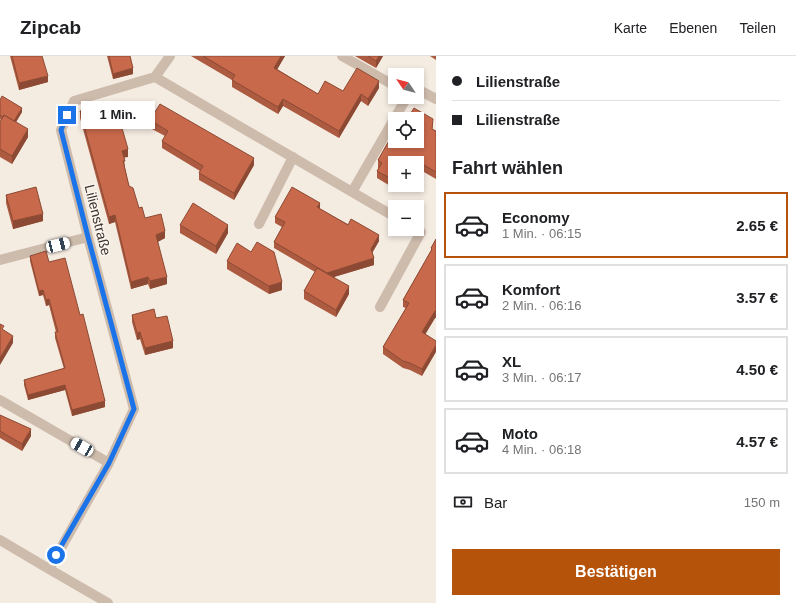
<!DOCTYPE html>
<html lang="de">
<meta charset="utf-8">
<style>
body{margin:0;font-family:Arial,sans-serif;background:#f6f6f6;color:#202124;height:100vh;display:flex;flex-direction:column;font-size:15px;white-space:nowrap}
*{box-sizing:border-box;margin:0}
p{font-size:13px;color:#757577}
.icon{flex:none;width:22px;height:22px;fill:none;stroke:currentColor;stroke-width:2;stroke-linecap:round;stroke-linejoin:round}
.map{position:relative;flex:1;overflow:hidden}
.panel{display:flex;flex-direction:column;background:#fff;width:360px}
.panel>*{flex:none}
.hud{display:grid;align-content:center;height:88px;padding:0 16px;background:#fff}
.needle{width:26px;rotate:305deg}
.controls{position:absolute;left:388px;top:12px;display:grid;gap:8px}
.controls a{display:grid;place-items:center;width:36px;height:36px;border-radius:0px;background:#fff;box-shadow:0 2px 6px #0003;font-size:20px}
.end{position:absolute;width:18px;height:18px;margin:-9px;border:5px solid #1a73e8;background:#fff;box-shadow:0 0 0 2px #fff}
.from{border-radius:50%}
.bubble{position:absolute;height:28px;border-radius:0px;background:#fff;box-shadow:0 2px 6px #0003;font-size:13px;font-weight:700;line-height:28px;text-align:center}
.car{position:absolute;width:12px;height:24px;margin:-12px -6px;border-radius:5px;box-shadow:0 0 3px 1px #0007;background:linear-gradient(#fff 24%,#345 0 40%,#fff 0 76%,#345 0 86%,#fff 0)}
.hud b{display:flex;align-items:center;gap:14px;height:38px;font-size:15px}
.hud b+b{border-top:1px solid #e0e0e0}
.hud i{width:10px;height:10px;background:#202124}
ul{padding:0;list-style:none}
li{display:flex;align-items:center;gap:12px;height:66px;margin:0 8px 6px;padding:0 8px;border:2px solid #e0e0e0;border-radius:0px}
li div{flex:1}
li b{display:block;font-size:15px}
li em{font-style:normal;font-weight:700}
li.on{border-color:#b45309}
li>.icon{width:36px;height:36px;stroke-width:1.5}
h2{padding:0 16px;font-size:18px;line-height:48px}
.pay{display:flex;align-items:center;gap:10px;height:44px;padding:0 16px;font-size:15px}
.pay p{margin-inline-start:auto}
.primary-button{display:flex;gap:8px;margin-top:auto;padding:8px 16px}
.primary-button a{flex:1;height:46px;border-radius:0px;background:#b45309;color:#fff;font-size:16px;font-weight:700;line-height:46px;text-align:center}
header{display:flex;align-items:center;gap:24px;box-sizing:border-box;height:56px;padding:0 20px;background:#fff;border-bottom:1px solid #e0e0e0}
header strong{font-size:19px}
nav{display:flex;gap:22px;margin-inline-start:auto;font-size:14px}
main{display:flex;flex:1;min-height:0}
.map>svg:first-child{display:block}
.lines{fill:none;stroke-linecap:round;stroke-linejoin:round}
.minor{stroke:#cdbbac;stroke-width:10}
.wall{fill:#ac5a40}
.shaded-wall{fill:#8c4a34}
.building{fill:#c8694b;stroke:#8c4a34}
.route{stroke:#1a73e8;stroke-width:5}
.labels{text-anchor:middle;stroke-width:3;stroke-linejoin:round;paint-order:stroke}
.street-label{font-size:14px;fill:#3b302b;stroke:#fbf5ee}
</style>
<header>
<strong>Zipcab</strong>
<nav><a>Karte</a><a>Ebenen</a><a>Teilen</a></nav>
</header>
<main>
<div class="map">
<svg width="436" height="547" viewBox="0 0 436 547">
<rect width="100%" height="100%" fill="#f4ebe1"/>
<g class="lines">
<path class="minor" d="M 342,0 L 395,30
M 155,21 L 170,0
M 417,33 L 436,43
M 352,136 L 407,41
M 259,168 L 293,101
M 0,204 L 88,181
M 380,251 L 421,176 L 416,173
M 0,344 L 109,407
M 0,484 L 49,513
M 108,547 L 49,513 L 109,407 L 134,353 L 88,181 L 61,74 L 74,45 L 155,21 L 395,161"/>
</g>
<path class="wall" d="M 10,0 L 42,0 L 48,26 L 19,34 Z
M 107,0 L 130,0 L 133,18 L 113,23 Z
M 191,0 L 285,0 L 277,13 L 318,38 L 379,32 L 368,50 L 361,45 L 339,82 L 283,50 L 278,58 L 232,31 L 232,24 Z
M 355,0 L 383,0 L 376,12 Z
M 430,0 L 436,0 L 436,4 Z
M 0,44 L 22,56 L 16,66 L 28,81 L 12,108 L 0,101 L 0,66 L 1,64 L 0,63 Z
M 80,55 L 104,59 L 115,67 L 128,101 L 124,101 L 125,112 L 129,130 L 139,152 L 145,162 L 165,182 L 157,186 L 167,228 L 150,233 L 148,228 L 131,233 L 115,166 L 109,168 L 80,62 Z
M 409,60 L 433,70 L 432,73 L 436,75 L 436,123 L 417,112 L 417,107 L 395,107 L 395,129 L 400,129 L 397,134 L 377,122 L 377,115 L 379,112 L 378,112 L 378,104 Z
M 150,64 L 254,109 L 234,144 L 199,124 L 199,117 L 200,115 L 162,92 L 162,85 L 165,80 L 150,72 Z
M 6,139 L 43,165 L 13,173 L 6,147 Z
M 320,153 L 379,185 L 372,197 L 374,209 L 334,221 L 349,238 L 336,261 L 304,243 L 304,235 L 315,216 L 274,192 L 274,186 L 282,171 L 275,167 L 275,161 Z
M 180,169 L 228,177 L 216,198 L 180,177 Z
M 436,183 L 435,262 L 425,278 L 422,320 L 410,314 L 403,312 L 383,298 L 383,291 L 406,252 L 403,251 L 403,244 L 431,195 L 431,192 Z
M 30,200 L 49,206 L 105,351 L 72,360 L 65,334 L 28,344 L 24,329 L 24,324 L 64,313 L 55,282 L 55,276 L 56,276 L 49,249 L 46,250 L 43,239 L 39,240 L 30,205 Z
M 227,205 L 282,234 L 269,238 L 227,213 Z
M 132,259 L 156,262 L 173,292 L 145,299 L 140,283 L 137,284 L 132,266 Z
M 0,359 L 31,380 L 22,395 L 0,382 Z"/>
<path class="shaded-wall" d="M 281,0 L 285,0 L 274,19 L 274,12 Z
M 379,0 L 383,0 L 376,12 L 376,5 Z
M 133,12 L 133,18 L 113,23 L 113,18 Z
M 48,20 L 48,26 L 19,34 L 19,27 Z
M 379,25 L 379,32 L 368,50 L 368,43 Z
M 361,38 L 361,45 L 339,82 L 339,75 Z
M 283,43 L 283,50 L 278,58 L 278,51 Z
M 22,52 L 22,56 L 13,71 L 13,67 Z
M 28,73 L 28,81 L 12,108 L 12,100 Z
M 128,93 L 128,101 L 122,102 L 122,95 Z
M 254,102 L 254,109 L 234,144 L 234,137 Z
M 397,129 L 400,129 L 397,134 Z
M 320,147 L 320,153 L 317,151 Z
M 43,158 L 43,165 L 13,173 L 13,165 Z
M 115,159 L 115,166 L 109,168 L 109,161 Z
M 228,169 L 228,177 L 216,198 L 216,190 Z
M 165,175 L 165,182 L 156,187 L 156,179 Z
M 379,179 L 379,185 L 371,199 L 371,193 Z
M 374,202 L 374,209 L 327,223 L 327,217 Z
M 148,221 L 148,228 L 131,233 L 131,226 Z
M 167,221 L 167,228 L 150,233 L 150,225 Z
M 282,226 L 282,234 L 269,238 L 269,230 Z
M 349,230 L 349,238 L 336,261 L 336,254 Z
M 43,234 L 43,239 L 39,240 L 39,235 Z
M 49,243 L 49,249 L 46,250 L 46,244 Z
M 435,255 L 436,255 L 436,262 L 435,262 L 422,284 L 422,276 Z
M 140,276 L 140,283 L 137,284 L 137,277 Z
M 13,280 L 13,287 L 0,309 L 0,302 Z
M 173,285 L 173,292 L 145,299 L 145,292 Z
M 436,289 L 436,296 L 422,320 L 422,313 Z
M 65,329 L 65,334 L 28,344 L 28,339 Z
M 105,345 L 105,351 L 72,360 L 72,354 Z
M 31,373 L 31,380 L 22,395 L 22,388 Z"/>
<path class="building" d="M 12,0 L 42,0 L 48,20 L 19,27 Z
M 109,0 L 130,0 L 133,12 L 113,18 Z
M 203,0 L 281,0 L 274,12 L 318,38 L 325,25 L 343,35 L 357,12 L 379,25 L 368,43 L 361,38 L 339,75 L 283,43 L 278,51 L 232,24 L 235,19 Z
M 368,0 L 379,0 L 376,5 Z
M 2,40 L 22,52 L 14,65 L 4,59 L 3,61 L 0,59 L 0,44 Z
M 160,48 L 254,102 L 234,137 L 199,117 L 203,110 L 162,85 L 168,75 L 150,64 Z
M 101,50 L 104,59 L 112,57 L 115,67 L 120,65 L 128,93 L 122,95 L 125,105 L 123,105 L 129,130 L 133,132 L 139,152 L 142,151 L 145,162 L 161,158 L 165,175 L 156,179 L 167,221 L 150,225 L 148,221 L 131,226 L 115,159 L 109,161 L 80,55 Z
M 414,52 L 433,63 L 432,73 L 436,75 L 436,116 L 415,104 L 413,107 L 395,107 L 395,125 L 377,115 L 382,107 L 378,104 L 395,74 L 395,85 L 417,85 L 417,63 L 402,63 L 405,57 L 409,60 Z
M 4,59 L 28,73 L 12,100 L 0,93 L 0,66 Z
M 36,131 L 43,158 L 13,165 L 6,139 Z
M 292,131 L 320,147 L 317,151 L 348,169 L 351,163 L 379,179 L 371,193 L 374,202 L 327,217 L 274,186 L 285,166 L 275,161 Z
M 193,147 L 228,169 L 216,190 L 180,169 Z
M 436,183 L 436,255 L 435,255 L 422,276 L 436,285 L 436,289 L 422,313 L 410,307 L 403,305 L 383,291 L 409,247 L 403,244 L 432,193 L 431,192 Z
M 257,186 L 274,196 L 282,226 L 269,230 L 227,205 L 237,187 L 251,196 Z
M 46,195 L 49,206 L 65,202 L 80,259 L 83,258 L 105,345 L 72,354 L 65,329 L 28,339 L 24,324 L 65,312 L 55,276 L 58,276 L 49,243 L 46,244 L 43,234 L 39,235 L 30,200 Z
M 317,212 L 349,230 L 336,254 L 304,235 Z
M 154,253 L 156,262 L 167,260 L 173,285 L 145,292 L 140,276 L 137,277 L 132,259 Z
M 0,268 L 4,270 L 2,273 L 13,280 L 0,302 Z
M 0,359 L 31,373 L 22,388 L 0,375 Z"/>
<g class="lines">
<path class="route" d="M 56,499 L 109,407 L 134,353 L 88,181 L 61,74 L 67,59"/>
</g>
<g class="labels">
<g class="street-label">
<text transform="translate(98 164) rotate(76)" y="5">Lilienstraße</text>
</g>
</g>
</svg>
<div class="controls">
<a><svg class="needle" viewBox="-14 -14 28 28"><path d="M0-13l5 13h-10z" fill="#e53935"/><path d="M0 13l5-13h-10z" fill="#757577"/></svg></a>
<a><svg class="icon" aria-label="locate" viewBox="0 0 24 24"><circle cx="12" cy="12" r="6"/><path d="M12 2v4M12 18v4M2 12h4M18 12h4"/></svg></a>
<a>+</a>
<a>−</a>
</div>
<i class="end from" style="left:56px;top:499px"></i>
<i class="end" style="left:67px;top:59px"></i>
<div class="bubble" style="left:81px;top:45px;width:74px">1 Min.</div>
<i class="car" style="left:58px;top:189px;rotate:76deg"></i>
<i class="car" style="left:82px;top:391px;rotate:300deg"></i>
</div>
<section class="panel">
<div class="hud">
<b><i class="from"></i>Lilienstraße</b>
<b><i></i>Lilienstraße</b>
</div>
<h2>Fahrt wählen</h2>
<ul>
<li class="on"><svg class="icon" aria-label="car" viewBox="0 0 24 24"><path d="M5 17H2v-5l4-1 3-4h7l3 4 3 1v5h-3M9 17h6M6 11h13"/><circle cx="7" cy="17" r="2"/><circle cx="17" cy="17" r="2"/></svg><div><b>Economy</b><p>1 Min. · 06:15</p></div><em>2.65 €</em></li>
<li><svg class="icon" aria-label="car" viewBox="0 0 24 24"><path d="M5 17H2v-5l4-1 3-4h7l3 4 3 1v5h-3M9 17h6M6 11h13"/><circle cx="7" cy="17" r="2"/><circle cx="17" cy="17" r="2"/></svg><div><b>Komfort</b><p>2 Min. · 06:16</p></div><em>3.57 €</em></li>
<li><svg class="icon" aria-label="car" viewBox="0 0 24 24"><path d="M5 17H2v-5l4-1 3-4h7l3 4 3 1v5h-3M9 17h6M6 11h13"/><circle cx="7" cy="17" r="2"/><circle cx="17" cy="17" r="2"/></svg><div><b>XL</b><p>3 Min. · 06:17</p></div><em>4.50 €</em></li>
<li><svg class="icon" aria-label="car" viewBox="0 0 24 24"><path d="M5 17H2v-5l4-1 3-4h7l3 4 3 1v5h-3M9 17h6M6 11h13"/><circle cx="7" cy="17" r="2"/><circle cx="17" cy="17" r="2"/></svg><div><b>Moto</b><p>4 Min. · 06:18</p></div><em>4.57 €</em></li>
</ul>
<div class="pay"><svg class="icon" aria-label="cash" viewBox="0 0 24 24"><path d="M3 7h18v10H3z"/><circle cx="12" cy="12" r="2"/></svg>Bar<p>150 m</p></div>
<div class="primary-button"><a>Bestätigen</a></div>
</section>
</main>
